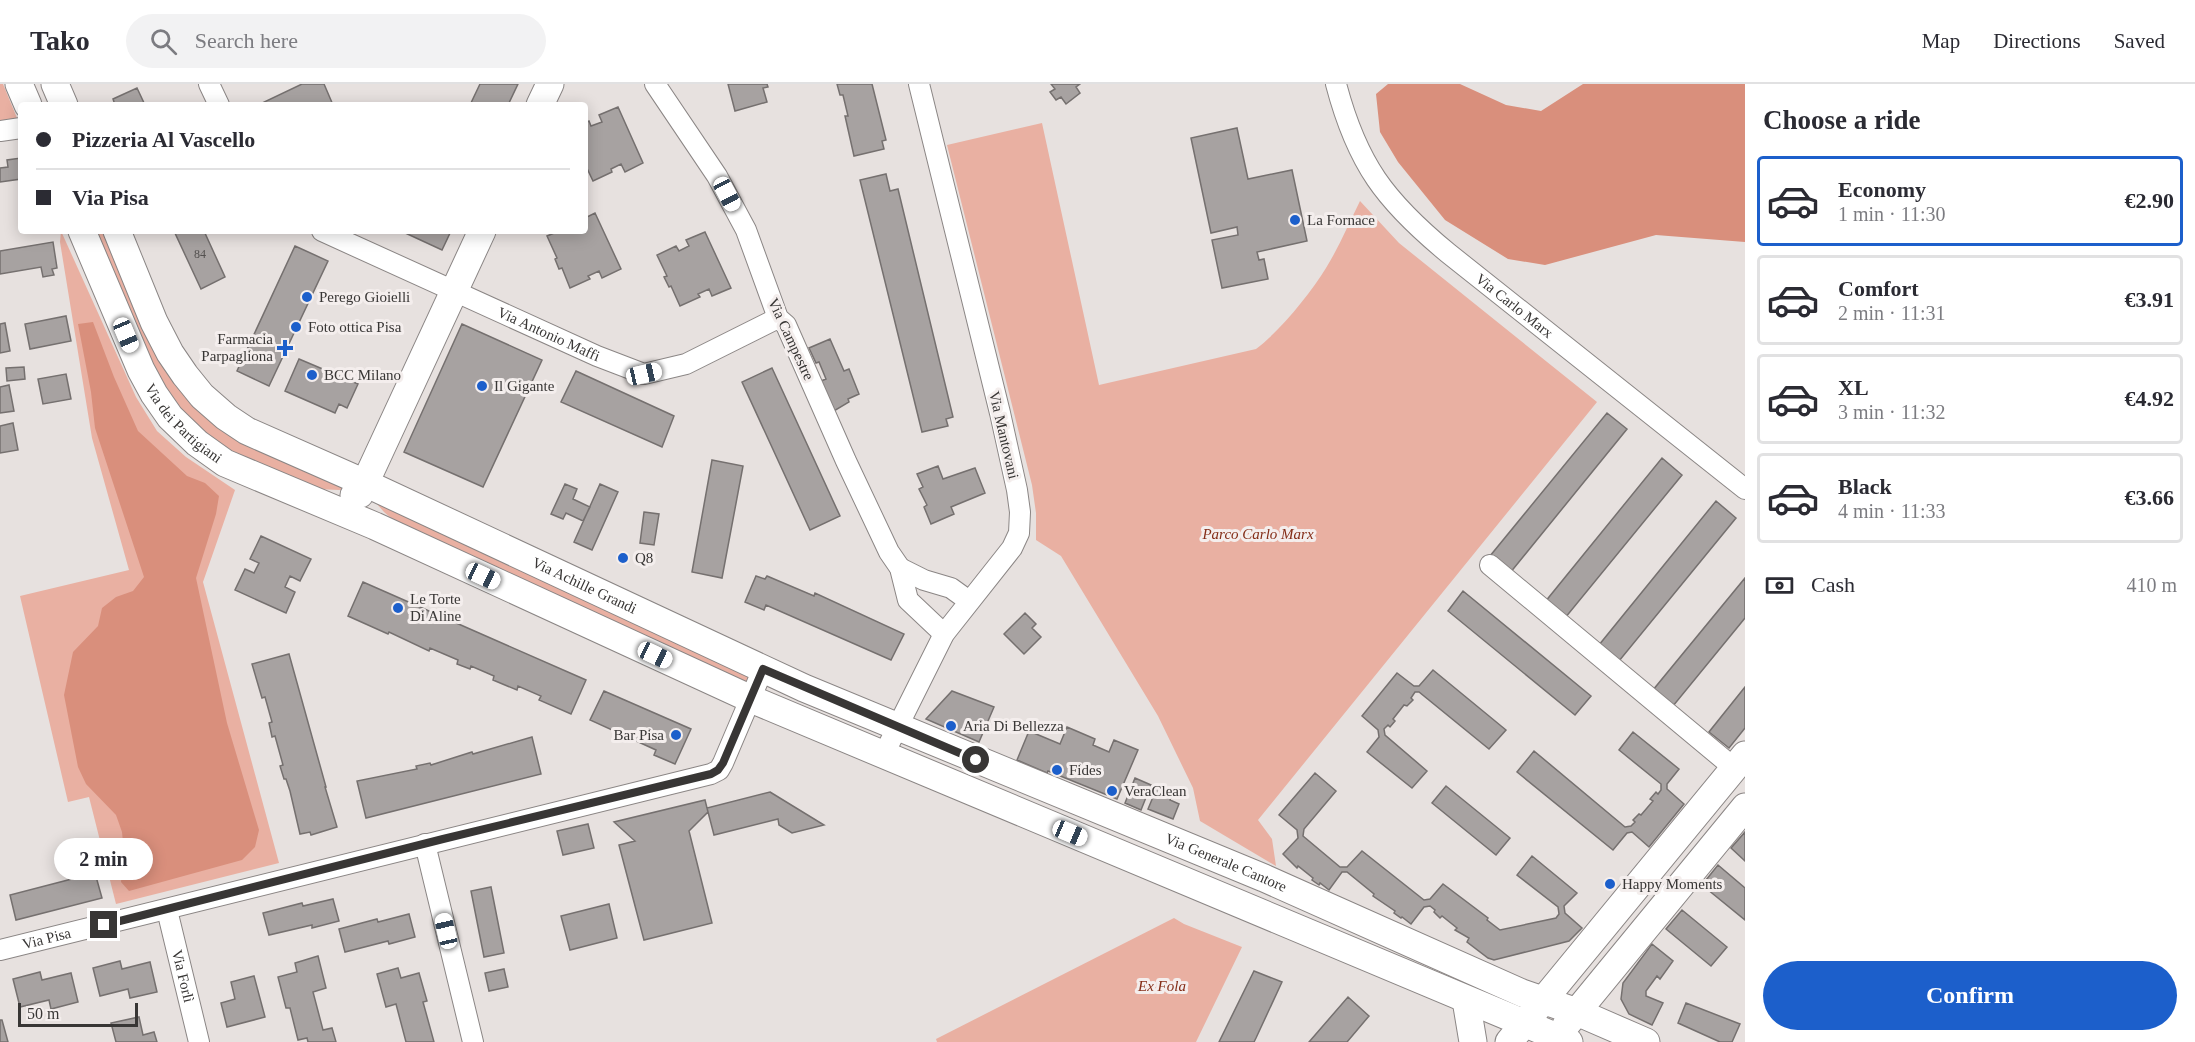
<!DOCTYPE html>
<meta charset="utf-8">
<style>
body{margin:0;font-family:Georgia,serif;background:#f2f2f3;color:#2b2b33;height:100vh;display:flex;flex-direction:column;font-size:22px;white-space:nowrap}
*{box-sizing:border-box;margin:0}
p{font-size:20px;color:#7c7c81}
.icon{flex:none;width:33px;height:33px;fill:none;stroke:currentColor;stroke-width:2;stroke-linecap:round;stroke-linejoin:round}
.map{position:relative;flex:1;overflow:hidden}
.sheet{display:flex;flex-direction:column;background:#fff;width:450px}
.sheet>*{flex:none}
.banner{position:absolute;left:18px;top:18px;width:570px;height:132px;border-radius:6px;box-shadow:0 3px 15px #0003;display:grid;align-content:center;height:132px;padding:0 18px;background:#fff}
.scale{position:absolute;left:18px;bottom:15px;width:120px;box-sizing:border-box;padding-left:6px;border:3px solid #383635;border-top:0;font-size:16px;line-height:21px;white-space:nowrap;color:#383635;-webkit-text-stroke:4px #f4eeed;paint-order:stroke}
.end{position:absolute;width:27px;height:27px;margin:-14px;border:8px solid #383635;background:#fff;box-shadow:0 0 0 3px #fff}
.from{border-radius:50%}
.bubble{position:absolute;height:42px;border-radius:21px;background:#fff;box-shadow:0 3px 15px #0003;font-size:20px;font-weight:800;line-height:42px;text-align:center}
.car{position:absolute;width:18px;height:36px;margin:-18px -9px;border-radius:8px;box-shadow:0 0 4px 2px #0007;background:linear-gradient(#fff 24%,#345 0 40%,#fff 0 76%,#345 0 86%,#fff 0)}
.banner b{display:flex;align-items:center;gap:21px;height:57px;font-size:22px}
.banner b+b{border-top:2px solid #e1e1e2}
.banner i{width:15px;height:15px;background:#2b2b33}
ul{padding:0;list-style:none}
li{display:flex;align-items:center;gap:18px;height:90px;margin:0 12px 9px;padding:0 6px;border:3px solid #e1e1e2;border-radius:6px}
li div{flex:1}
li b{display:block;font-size:22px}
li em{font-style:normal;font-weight:800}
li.current{border-color:#1c5fcb}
li>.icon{width:54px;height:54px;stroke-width:1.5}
h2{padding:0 18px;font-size:27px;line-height:72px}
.pay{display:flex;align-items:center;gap:15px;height:66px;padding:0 18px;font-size:22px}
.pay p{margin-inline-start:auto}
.primary-button{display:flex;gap:12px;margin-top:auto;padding:12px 18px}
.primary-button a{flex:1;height:69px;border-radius:36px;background:#1c5fcb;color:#fff;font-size:24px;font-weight:800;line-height:69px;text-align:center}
header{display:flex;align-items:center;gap:36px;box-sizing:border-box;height:84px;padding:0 30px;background:#fff;border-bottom:2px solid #e1e1e2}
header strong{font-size:28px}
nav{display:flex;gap:33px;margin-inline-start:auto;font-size:21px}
.search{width:420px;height:54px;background:#f2f2f3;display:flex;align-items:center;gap:15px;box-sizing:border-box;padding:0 21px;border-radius:33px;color:#7c7c81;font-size:22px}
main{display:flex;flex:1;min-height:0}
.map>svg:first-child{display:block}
.green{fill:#e9b0a2}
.forest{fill:#d98f7c}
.building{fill:#a7a2a1;stroke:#75706f;stroke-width:1.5}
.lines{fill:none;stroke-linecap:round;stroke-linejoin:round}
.street-casing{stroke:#8b8685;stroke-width:22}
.secondary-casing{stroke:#8b8685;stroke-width:29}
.street{stroke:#fff;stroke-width:20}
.secondary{stroke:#fff;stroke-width:27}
.route{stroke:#383635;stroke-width:8}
.poi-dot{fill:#1c5fcb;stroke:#f4eeed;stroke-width:2}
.labels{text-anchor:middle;stroke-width:6;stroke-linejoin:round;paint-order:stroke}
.number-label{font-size:12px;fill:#545150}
.poi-label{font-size:15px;fill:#383635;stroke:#f4eeed;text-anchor:start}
.street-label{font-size:15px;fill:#383635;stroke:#f4eeed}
.park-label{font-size:15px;font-style:italic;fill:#842d17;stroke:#f4eeed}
</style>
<header>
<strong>Tako</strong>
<div class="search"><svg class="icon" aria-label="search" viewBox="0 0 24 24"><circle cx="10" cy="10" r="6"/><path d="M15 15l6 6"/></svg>Search here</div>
<nav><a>Map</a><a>Directions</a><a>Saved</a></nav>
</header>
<main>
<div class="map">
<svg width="1745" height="958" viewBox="0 0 1745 958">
<rect width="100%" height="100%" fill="#e7e1df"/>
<path class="green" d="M 0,0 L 3,0 L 17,34 L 13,38 L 0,40 Z
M 1042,39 L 1099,301 L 1256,265 C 1280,247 1310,210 1326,184 C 1339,163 1349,139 1360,117 L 1399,159 L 1597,318 L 1258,736 L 1272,755 L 1276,782 L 1200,737 L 1193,704 L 1158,632 L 1061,472 L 1036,456 L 1036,429 L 1032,401 L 947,61 Z
M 61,147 L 136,313 L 157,347 L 186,373 L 235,406 L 203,498 L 279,779 L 116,820 L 89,713 L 68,718 L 20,512 L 129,486 L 92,354 L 60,158 Z
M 93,147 L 105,147 L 166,283 L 350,404 L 339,406 L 317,405 L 229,370 L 174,320 L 152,287 Z
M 369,411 L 751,588 L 747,599 L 398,440 L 384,428 Z
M 1174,834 L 1184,840 L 1242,863 L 1196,958 L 937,958 L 936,955 Z"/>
<path class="forest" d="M 1388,0 L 1460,0 L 1506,21 L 1541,27 L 1583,0 L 1745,0 L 1745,158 L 1656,151 L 1545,181 L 1508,175 L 1445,136 L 1398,78 L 1380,48 L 1376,10 Z
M 93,238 L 114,293 L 138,347 L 187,392 L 205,399 L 219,412 L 216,430 L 196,494 L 227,639 L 259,746 L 255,763 L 242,776 L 129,807 L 121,798 L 124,768 L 122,748 L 116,731 L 86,700 L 78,683 L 64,611 L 73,568 L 98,542 L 102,524 L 116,513 L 133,507 L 144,493 L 95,344 L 91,308 L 78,240 Z"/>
<path class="building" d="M 302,0 L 324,0 L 333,21 L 263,21 L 262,19 Z
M 480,0 L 518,0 L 508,21 L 470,21 Z
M 728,0 L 767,0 L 768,3 L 763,4 L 767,18 L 735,27 Z
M 837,0 L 872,0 L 886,56 L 882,57 L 884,65 L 854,72 L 845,32 L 848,32 L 843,11 L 840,11 Z
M 1051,0 L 1080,0 L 1076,3 L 1080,9 L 1066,20 L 1061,13 L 1056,16 L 1050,8 L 1055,5 Z
M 137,4 L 145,21 L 115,21 L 113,15 Z
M 618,23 L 643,79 L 625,88 L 621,80 L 611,85 L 612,88 L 593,97 L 585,80 L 585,39 L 589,37 L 591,42 L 602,38 L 599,31 Z
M 1237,44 L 1248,95 L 1292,86 L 1307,157 L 1257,168 L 1259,176 L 1264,175 L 1268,195 L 1222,204 L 1212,156 L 1238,151 L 1237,143 L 1211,149 L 1191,54 Z
M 21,74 L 21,95 L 0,98 L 0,84 L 8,83 L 7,76 Z
M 886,90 L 890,107 L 898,105 L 953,333 L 946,335 L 948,342 L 922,348 L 860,96 Z
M 595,129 L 621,185 L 602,194 L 599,187 L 588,192 L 590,195 L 570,204 L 562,184 L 559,185 L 555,175 L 557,174 L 547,152 L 559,147 L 569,149 L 585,147 L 585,134 Z
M 174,147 L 204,147 L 225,193 L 201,205 Z
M 401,147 L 451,147 L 442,166 Z
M 705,148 L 731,204 L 712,212 L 709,205 L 698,210 L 700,213 L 680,222 L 671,202 L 669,203 L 664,193 L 667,192 L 657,171 L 676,162 L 679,167 L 689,162 L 686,156 Z
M 53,158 L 57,184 L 52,185 L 54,191 L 43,193 L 41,183 L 0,190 L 0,167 Z
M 295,162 L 328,177 L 269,302 L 237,287 Z
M 66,232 L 71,257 L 30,265 L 25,240 Z
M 5,239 L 10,267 L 0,269 L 0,240 Z
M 462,240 L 542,276 L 483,403 L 404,368 Z
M 830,255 L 844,287 L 849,285 L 859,310 L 848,315 L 849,318 L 834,327 L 821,297 L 826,295 L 819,278 L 816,279 L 809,264 Z
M 299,275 L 358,300 L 347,324 L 339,320 L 335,329 L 285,307 Z
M 24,283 L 25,295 L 7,297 L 6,284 Z
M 772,284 L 840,432 L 810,446 L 742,298 Z
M 576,287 L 674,332 L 662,363 L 561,318 Z
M 66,290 L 71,315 L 43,320 L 38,295 Z
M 9,301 L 14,327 L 0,329 L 0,303 Z
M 1607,329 L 1627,345 L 1510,489 L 1490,472 Z
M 13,339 L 18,366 L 0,369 L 0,342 Z
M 1662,374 L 1682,391 L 1565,534 L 1545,518 Z
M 712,376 L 743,382 L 722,494 L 692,488 Z
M 938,382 L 943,395 L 975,384 L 985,409 L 951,423 L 954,430 L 931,440 L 924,423 L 927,421 L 919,405 L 923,403 L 917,390 Z
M 565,400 L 577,405 L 573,415 L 590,423 L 583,437 L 566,429 L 563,435 L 551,430 Z
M 600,400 L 618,408 L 592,466 L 574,458 Z
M 1716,417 L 1736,434 L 1619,577 L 1599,561 Z
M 644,428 L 659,430 L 654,461 L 640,459 Z
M 261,452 L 311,475 L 300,497 L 290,492 L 285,503 L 295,508 L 286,529 L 235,506 L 245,485 L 254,489 L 259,479 L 250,475 Z
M 756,492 L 765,495 L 767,492 L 814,512 L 815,509 L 904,550 L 891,576 L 766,521 L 764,526 L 745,518 Z
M 1745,494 L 1745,534 L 1673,622 L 1653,606 Z
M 363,498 L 586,596 L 571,630 L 539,616 L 541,612 L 518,602 L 517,606 L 493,596 L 494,592 L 471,582 L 470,585 L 457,580 L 458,576 L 430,564 L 429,567 L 389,548 L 388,550 L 348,532 Z
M 1463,507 L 1591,612 L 1575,631 L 1448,527 Z
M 1025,529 L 1036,540 L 1032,544 L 1041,553 L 1024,570 L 1004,550 Z
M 289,570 L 326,703 L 325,703 L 337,743 L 311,751 L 310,748 L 300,750 L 290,707 L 286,695 L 284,695 L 280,682 L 283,681 L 275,652 L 272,653 L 269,639 L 272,638 L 265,613 L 262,614 L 252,580 Z
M 1433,586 L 1506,646 L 1489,665 L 1419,608 L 1415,608 L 1411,614 L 1413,616 L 1407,622 L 1404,621 L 1393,635 L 1395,637 L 1390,643 L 1388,641 L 1384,645 L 1385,651 L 1427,687 L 1412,704 L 1367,668 L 1379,653 L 1378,646 L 1362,632 L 1397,589 L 1414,602 L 1419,602 Z
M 1745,603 L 1745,644 L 1729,664 L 1709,648 Z
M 604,607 L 691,645 L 675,680 L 654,671 L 656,666 L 590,636 Z
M 952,607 L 994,623 L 979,658 L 926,635 Z
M 1067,643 L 1095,655 L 1093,661 L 1109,668 L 1114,656 L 1138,666 L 1117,715 L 1048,687 L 1047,689 L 1017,676 L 1029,647 L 1060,660 Z
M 1633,648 L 1679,685 L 1667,700 L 1667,705 L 1684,720 L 1649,763 L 1632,748 L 1627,749 L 1613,766 L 1517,688 L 1534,667 L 1625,743 L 1631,742 L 1635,738 L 1633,736 L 1639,730 L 1641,731 L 1653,717 L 1650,715 L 1656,708 L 1658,710 L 1661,706 L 1661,700 L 1619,666 Z
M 532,653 L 541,690 L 366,734 L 357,697 L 417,685 L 416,682 L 430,679 L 431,681 L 472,668 L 473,670 Z
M 1315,689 L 1336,707 L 1304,745 L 1303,752 L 1340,783 L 1347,783 L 1362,767 L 1424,816 L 1430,815 L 1443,800 L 1488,834 L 1487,836 L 1500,846 L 1556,834 L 1559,830 L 1558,823 L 1517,791 L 1532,772 L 1577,809 L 1564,822 L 1565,829 L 1582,844 L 1569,857 L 1494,876 L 1488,874 L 1467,858 L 1469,854 L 1455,846 L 1457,844 L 1442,832 L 1440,834 L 1434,828 L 1435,826 L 1430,822 L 1424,823 L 1411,840 L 1402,833 L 1401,834 L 1394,829 L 1395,827 L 1373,812 L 1374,810 L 1347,788 L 1342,788 L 1329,806 L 1320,799 L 1319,801 L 1312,796 L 1313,794 L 1298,782 L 1297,784 L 1283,770 L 1298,754 L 1297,746 L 1279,731 Z
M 1135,694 L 1151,701 L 1141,726 L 1125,719 Z
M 1158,701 L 1174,708 L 1170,716 L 1179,720 L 1173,735 L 1148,725 Z
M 1446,702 L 1510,754 L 1496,771 L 1432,719 Z
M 770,708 L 824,741 L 792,749 L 779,741 L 778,735 L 714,751 L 707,724 Z
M 705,716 L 708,728 L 689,747 L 712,839 L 644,856 L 619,761 L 635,757 L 614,738 Z
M 588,740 L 594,764 L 563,771 L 557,747 Z
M 1745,748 L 1745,777 L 1731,764 Z
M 1718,781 L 1745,804 L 1745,836 L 1702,801 Z
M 95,789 L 102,814 L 16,836 L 10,811 Z
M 491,803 L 504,869 L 484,873 L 471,807 Z
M 333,815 L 339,837 L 312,844 L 312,841 L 269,851 L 263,829 L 302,819 L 303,822 Z
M 609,820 L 617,854 L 570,866 L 561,832 Z
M 1682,826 L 1727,863 L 1711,882 L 1666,845 Z
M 409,830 L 415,853 L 389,860 L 388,857 L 345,868 L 339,845 L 377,835 L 378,838 Z
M 1652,860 L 1673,877 L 1660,895 L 1657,892 L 1646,907 L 1646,912 L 1663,919 L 1652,941 L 1629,930 L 1621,915 L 1623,899 Z
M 318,872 L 326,904 L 313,908 L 323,946 L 332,944 L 336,958 L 308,958 L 307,954 L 298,956 L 290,924 L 286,924 L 278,893 L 297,888 L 295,879 Z
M 120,877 L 122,885 L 150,878 L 157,908 L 130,914 L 128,905 L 100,912 L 93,884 Z
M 398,884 L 401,894 L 419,889 L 427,917 L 423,918 L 434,958 L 406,958 L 396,920 L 386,923 L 377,890 Z
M 504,885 L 508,903 L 489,907 L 485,889 Z
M 1254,887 L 1282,898 L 1256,954 L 1254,958 L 1219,958 Z
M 40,888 L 42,896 L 71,889 L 78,918 L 51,925 L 49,916 L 20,923 L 13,895 Z
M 254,892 L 265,933 L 227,943 L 221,919 L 235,915 L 231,898 Z
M 1348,913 L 1369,932 L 1347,958 L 1309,958 Z
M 1686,919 L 1740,940 L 1732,958 L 1720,958 L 1678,939 Z
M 139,933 L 143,951 L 154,948 L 157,958 L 116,958 L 111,939 Z
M 0,936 L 2,936 L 8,958 L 0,958 Z"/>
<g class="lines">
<defs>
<g id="street">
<path d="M 209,0 L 219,21"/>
<path d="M 655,0 L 717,92 L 746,146 L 778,234 L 786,241 L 846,377 L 889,468 L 900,484 L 908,516 L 944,550"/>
<path id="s1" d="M 1336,0 C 1357,80 1385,117 1448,169 L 1745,405"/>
<path d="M 0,47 L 21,44"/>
<path id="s2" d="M 322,147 L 597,272 L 644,290 L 686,280 L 778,234"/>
<path d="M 1490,481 L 1734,684"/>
<path d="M 900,484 L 924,496 L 951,504 L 969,517"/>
<path d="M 884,670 L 944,550 L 1012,464 L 1019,449 L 1020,428 L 1017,406 L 1000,329 L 919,0"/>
<path d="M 425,760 L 473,958"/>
<path id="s3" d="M 167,826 L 199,958"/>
<path id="s4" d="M 0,866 L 711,690 L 719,686 L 723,679 L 763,585"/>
</g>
<g id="secondary">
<path d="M 19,0 L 28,21"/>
<path d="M 55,0 L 64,21"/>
<path d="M 540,21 L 550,0"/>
<path id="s5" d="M 82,147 L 141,286 L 154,310 L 170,333 L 197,359 L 225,379 L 375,442 L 751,615 L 1569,958"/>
<path id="s6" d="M 117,147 L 154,238 L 170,269 L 185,291 L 202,312 L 226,333 L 247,347 L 365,399 L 804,604 L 1264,794 L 1522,909 L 1577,928 L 1646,958"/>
<path d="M 354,411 L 360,410 L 482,147"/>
<path d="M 1466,916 L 1473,958"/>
<path d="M 1566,941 L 1745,723"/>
<path d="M 1509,958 L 1745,671"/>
</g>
</defs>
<use href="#street" class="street-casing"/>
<use href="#secondary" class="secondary-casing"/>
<use href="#street" class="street"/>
<use href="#secondary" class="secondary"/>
</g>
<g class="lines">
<path class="route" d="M 104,841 L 443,755 L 711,690 L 718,686 L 723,679 L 763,585 L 976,676"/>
</g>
<g class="poi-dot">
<circle cx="1295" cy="136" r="6"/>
<circle cx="307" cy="213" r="6"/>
<circle cx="296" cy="243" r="6"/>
<path d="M282 255h6v6h6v6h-6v6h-6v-6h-6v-6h6z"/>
<circle cx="312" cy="291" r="6"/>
<circle cx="482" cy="302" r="6"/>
<circle cx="623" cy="474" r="6"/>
<circle cx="398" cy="524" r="6"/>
<circle cx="951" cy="642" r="6"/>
<circle cx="676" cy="651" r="6"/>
<circle cx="1057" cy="686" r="6"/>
<circle cx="1112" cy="707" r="6"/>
<circle cx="1610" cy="800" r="6"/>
</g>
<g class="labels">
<g class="number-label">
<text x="200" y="174">84</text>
</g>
<g class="poi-label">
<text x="1307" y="141">La Fornace</text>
<text x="319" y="218">Perego Gioielli</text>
<text x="308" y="248">Foto ottica Pisa</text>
<text x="273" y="260" text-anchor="end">Farmacia<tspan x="273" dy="17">Parpagliona</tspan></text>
<text x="324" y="296">BCC Milano</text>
<text x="494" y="307">Il Gigante</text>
<text x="635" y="479">Q8</text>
<text x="410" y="520">Le Torte<tspan x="410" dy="17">Di Aline</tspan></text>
<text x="963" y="647">Aria Di Bellezza</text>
<text x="664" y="656" text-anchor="end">Bar Pisa</text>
<text x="1069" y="691">Fides</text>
<text x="1124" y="712">VeraClean</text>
<text x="1622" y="805">Happy Moments</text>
</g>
<g class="street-label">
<text dy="5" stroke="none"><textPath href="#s1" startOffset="292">Via Carlo Marx</textPath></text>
<text dy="5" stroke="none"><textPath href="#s2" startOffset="249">Via Antonio Maffi</textPath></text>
<text transform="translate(791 255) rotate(65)" y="5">Via Campestre</text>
<text dy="5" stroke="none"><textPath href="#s5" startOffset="220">Via dei Partigiani</textPath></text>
<text transform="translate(1004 351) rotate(77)" y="5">Via Mantovani</text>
<text dy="5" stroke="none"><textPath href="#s6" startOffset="615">Via Achille Grandi</textPath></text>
<text dy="5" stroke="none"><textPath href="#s6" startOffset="1314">Via Generale Cantore</textPath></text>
<text dy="5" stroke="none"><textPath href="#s4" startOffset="48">Via Pisa</textPath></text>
<text dy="5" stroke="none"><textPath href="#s3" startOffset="68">Via Forlì</textPath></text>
</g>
<g class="park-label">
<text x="1258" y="455">Parco Carlo Marx</text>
<text x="1162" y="907">Ex Fola</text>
</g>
</g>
</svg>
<div class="scale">50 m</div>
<i class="end from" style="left:976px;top:676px"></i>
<i class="end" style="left:104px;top:841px"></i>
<div class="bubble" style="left:54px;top:754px;width:99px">2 min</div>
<i class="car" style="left:727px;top:110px;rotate:152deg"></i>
<i class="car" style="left:126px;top:251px;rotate:157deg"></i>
<i class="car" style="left:644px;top:290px;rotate:77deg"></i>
<i class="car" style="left:483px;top:492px;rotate:115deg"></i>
<i class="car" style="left:655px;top:571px;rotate:115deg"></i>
<i class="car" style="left:1070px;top:749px;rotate:113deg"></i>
<i class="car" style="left:446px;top:847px;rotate:347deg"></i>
<div class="banner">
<b><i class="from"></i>Pizzeria Al Vascello</b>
<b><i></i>Via Pisa</b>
</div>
</div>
<section class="sheet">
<h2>Choose a ride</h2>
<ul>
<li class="current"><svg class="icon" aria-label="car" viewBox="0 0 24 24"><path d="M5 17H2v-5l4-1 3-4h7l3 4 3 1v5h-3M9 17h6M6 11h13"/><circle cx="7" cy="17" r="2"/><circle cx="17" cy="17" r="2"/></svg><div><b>Economy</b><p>1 min · 11:30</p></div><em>€2.90</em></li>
<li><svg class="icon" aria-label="car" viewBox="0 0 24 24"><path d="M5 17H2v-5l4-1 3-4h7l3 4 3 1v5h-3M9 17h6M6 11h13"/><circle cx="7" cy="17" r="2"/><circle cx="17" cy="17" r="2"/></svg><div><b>Comfort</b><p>2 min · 11:31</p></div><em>€3.91</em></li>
<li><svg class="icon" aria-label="car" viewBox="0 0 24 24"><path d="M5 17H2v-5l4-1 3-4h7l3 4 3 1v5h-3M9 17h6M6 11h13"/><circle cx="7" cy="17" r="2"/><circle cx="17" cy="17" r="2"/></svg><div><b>XL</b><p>3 min · 11:32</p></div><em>€4.92</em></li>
<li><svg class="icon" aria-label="car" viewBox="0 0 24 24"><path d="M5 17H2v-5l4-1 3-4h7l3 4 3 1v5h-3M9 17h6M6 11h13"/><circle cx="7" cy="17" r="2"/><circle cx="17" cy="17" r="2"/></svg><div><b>Black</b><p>4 min · 11:33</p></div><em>€3.66</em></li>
</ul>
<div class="pay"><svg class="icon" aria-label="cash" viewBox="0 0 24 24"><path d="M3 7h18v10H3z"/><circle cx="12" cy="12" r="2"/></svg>Cash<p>410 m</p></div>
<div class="primary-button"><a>Confirm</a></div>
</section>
</main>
